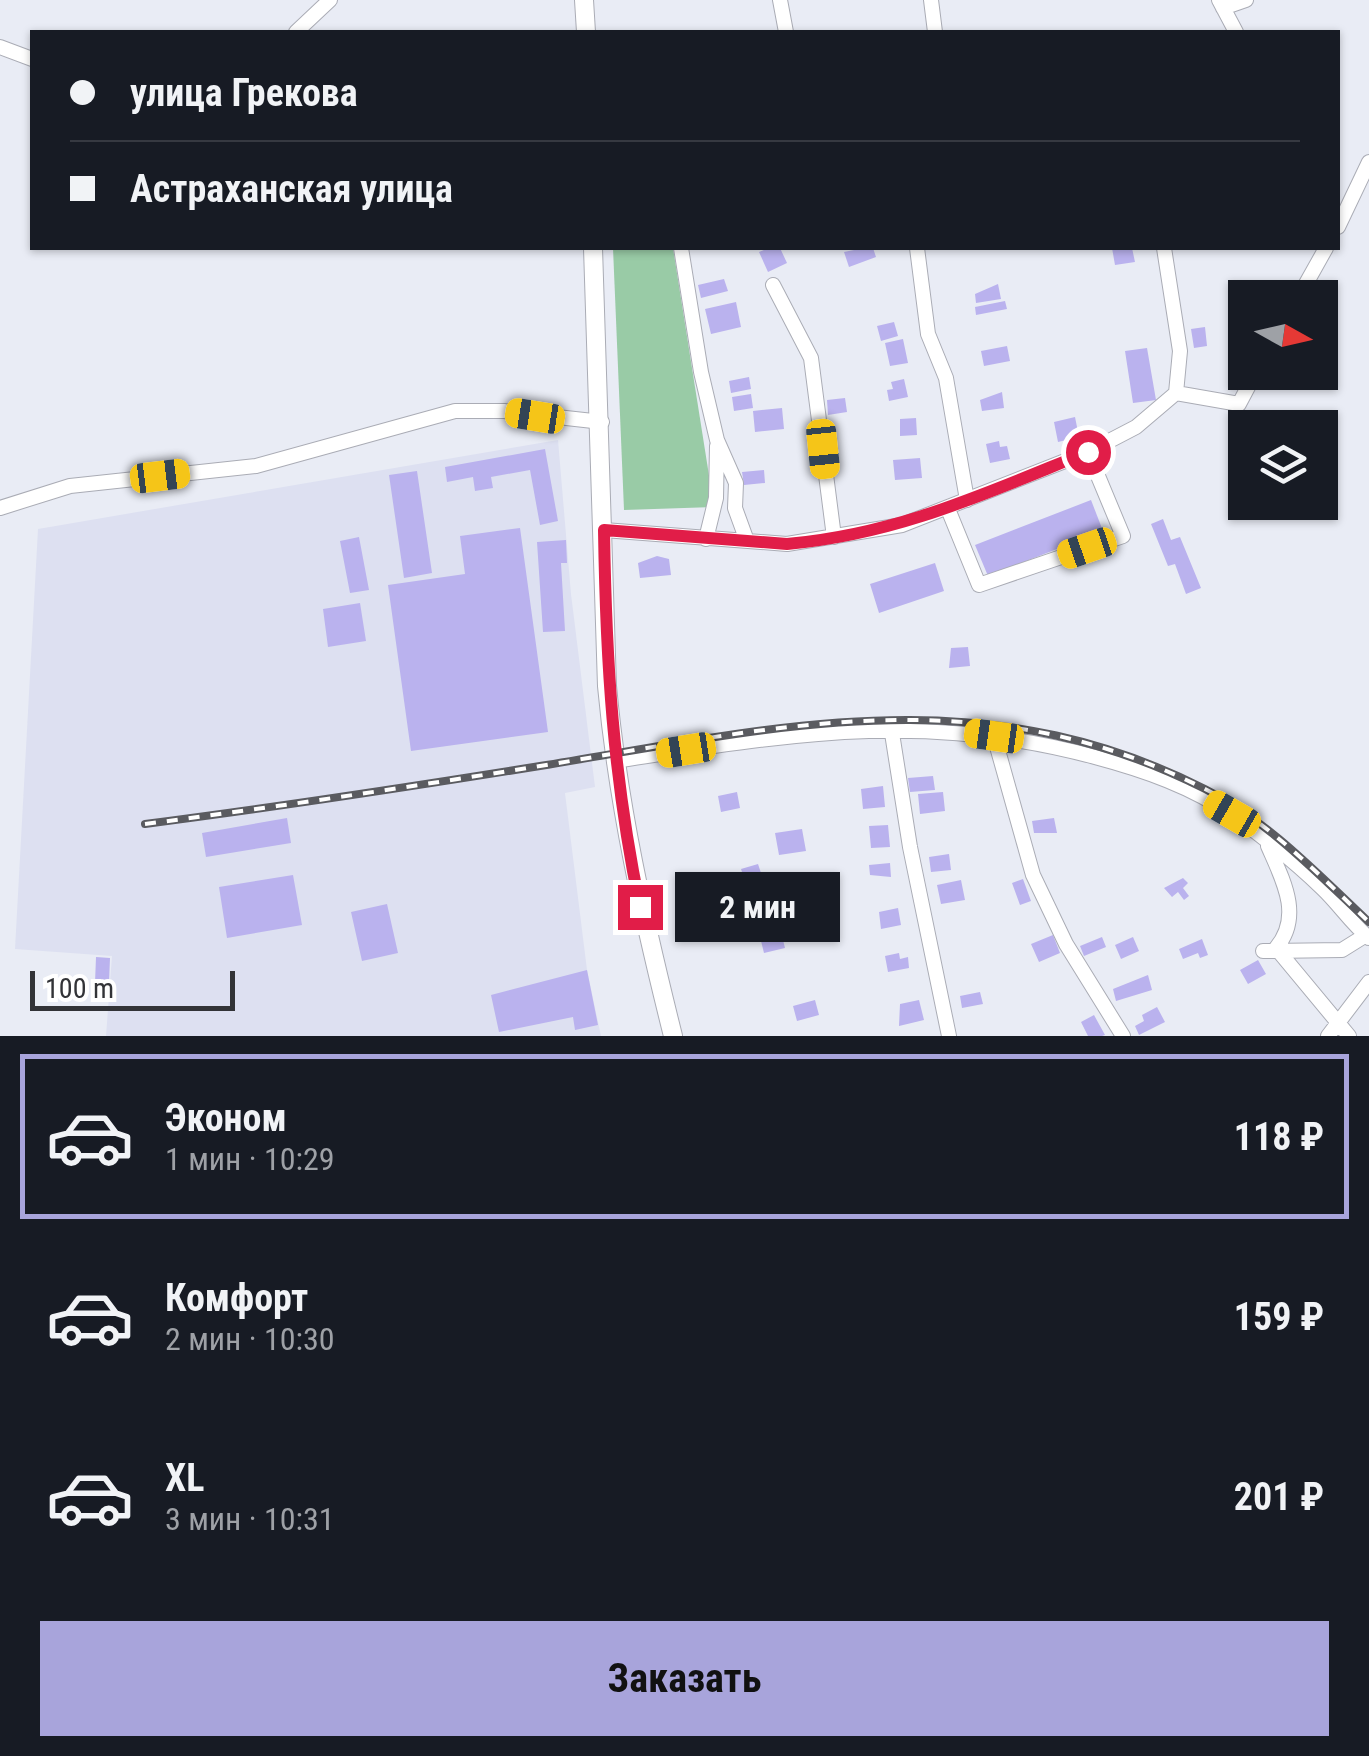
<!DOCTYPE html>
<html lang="ru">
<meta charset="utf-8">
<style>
body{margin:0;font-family:"Roboto Condensed",sans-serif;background:#20242c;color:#f1f3f6;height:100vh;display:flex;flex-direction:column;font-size:38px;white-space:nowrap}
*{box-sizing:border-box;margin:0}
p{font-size:32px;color:#9ea1a6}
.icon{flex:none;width:55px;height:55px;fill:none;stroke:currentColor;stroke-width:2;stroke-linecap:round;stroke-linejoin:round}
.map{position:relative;height:1036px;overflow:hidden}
.sheet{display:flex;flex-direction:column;background:#171b24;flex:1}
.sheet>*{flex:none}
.guide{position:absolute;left:30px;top:30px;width:1310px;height:220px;border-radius:0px;box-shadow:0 2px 8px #0004;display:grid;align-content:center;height:220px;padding:0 40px;background:#171b24}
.needle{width:65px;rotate:98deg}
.fabs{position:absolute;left:1228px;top:280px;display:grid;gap:20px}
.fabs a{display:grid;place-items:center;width:110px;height:110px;border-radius:0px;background:#171b24;box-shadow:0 2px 8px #0004;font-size:50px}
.scale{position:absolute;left:30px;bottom:25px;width:205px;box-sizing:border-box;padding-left:10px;border:5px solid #323337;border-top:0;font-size:28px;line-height:35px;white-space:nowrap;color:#323337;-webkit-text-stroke:8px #fff;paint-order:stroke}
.end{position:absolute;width:45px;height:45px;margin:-22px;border:12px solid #e11d48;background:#fff;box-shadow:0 0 0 5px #fff}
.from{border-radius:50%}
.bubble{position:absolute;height:70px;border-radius:0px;background:#171b24;box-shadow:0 2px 8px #0004;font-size:32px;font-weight:700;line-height:70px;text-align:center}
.car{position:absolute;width:30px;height:60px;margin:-30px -15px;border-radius:12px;box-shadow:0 0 8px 2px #0007;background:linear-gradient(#f5c518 24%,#345 0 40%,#f5c518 0 76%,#345 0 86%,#f5c518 0)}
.guide b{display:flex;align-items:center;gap:35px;height:95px;font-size:38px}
.guide b+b{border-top:2px solid #363941}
.guide i{width:25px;height:25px;background:#f1f3f6}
ul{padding:18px 0 0;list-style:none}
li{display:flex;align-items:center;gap:30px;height:165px;margin:0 20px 15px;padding:0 20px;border:5px solid transparent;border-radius:0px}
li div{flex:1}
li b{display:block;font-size:38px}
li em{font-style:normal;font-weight:700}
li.selected{border-color:#a8a4db}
li>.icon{width:90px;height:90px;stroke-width:1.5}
.action{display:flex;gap:20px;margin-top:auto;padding:20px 40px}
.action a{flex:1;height:115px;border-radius:0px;background:#a8a4db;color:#111;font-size:40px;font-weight:700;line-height:115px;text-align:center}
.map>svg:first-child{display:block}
.built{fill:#dde0f1}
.green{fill:#99cba6}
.building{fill:#bab2ee}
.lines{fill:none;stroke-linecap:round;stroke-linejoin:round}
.minor-casing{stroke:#aaacb5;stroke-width:16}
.major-casing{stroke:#aaacb5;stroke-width:20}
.minor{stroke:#fff;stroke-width:14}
.major{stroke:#fff;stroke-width:18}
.rail-casing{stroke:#5a5b60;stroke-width:8}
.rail{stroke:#fff;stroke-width:4;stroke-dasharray:11;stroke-linecap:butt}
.route{stroke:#e11d48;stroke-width:12}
</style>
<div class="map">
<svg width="1369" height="1036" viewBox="0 0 1369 1036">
<rect width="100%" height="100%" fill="#e9ecf5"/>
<path class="built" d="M 558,440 L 571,594 L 595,787 L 565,793 L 587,970 L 601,1036 L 106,1036 L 112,956 L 15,949 L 38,529 Z"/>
<path class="green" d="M 613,248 L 673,248 L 714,507 L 624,510 Z"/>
<path class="building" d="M 769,248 L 780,248 L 787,263 L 768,272 L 759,252 Z
M 864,248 L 873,248 L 876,257 L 849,267 L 844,252 Z
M 1112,248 L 1132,248 L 1135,262 L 1115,265 Z
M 724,279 L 728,291 L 701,298 L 698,285 Z
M 998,284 L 1001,299 L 976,303 L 975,294 Z
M 1005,301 L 1007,309 L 976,315 L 975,307 Z
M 736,302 L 741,327 L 711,334 L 705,309 Z
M 894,322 L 898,336 L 881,341 L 877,326 Z
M 1205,327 L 1207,346 L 1194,348 L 1191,329 Z
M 903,339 L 908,363 L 890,366 L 885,343 Z
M 1007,346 L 1010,361 L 984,366 L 981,351 Z
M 1147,348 L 1156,400 L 1133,403 L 1125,351 Z
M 749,377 L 751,389 L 731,393 L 729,381 Z
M 904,379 L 908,397 L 889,401 L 887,390 L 893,389 L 891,382 Z
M 1002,392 L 1004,408 L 982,411 L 980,400 Z
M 751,394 L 753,408 L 734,411 L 732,397 Z
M 845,398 L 847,412 L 828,415 L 827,400 Z
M 782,408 L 784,429 L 755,432 L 753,411 Z
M 1075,417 L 1079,437 L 1058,442 L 1054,422 Z
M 916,418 L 917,435 L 900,436 L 900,419 Z
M 999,441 L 1000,447 L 1007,446 L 1010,459 L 990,463 L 986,444 Z
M 545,449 L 558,521 L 540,525 L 530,470 L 491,477 L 493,488 L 475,491 L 473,477 L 447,482 L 445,467 Z
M 920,458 L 922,478 L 895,480 L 893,460 Z
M 764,470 L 765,483 L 744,485 L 742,472 Z
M 417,471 L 432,573 L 404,578 L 389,475 Z
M 1091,500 L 1103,531 L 988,576 L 975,545 Z
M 1163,519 L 1171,540 L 1180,537 L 1201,588 L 1186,594 L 1175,564 L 1168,566 L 1151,524 Z
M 520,528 L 548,732 L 411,751 L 388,585 L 465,574 L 460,536 Z
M 359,537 L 369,590 L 350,593 L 340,541 Z
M 566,540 L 567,563 L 561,563 L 565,631 L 543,632 L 537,542 Z
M 657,556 L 669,559 L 671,575 L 640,578 L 638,563 Z
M 935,563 L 944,591 L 879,613 L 870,584 Z
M 360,603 L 366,641 L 328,647 L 323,609 Z
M 968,647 L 970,666 L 949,668 L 951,648 Z
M 933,776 L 935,790 L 910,792 L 908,778 Z
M 883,786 L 885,807 L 863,809 L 861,789 Z
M 737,792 L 740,808 L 721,812 L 718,796 Z
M 943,792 L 945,811 L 920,814 L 918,794 Z
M 287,818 L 291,843 L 206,857 L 202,833 Z
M 1054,818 L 1057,833 L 1034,833 L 1032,821 Z
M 888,825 L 890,847 L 871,848 L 869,826 Z
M 802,829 L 806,851 L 779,855 L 775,833 Z
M 949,854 L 951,870 L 931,872 L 929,857 Z
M 890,863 L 891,877 L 870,875 L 869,865 Z
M 758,864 L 763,879 L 746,884 L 741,869 Z
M 293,875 L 302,925 L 227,938 L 219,887 Z
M 1183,878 L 1188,883 L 1183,888 L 1189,896 L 1184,900 L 1178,892 L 1172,897 L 1164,888 Z
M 1023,879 L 1031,901 L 1020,905 L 1012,883 Z
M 961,880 L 965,900 L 941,904 L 937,885 Z
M 770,898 L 774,917 L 755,922 L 750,902 Z
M 387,904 L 398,953 L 362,961 L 351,912 Z
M 898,908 L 901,925 L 881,929 L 879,912 Z
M 781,932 L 785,948 L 764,953 L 760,937 Z
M 1053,935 L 1060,953 L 1039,962 L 1031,944 Z
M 1102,937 L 1106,947 L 1084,956 L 1080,946 Z
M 1133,937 L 1139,951 L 1121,959 L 1115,945 Z
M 1202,939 L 1208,955 L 1200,958 L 1198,953 L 1183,959 L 1179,949 Z
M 899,953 L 900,959 L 908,957 L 909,968 L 888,972 L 885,956 Z
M 96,957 L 110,958 L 109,983 L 95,983 Z
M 1258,960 L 1266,974 L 1248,984 L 1240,970 Z
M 587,970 L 598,1025 L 575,1030 L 573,1017 L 499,1032 L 491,995 Z
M 1148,975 L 1152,990 L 1116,1001 L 1113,989 Z
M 980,992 L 983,1004 L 962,1008 L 960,996 Z
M 815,1000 L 819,1015 L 797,1021 L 793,1006 Z
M 919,1000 L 924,1020 L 899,1026 L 900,1004 Z
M 1157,1007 L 1165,1022 L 1139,1035 L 1135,1026 L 1144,1021 L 1142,1015 Z
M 1094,1015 L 1105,1035 L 1102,1036 L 1088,1036 L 1081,1022 Z"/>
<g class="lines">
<defs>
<path id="minor" d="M 780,0 L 786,32
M 931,0 L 935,32
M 1219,0 L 1236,32
M 1223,8 L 1246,0
M 296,32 L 330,0
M 0,47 L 32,59
M 1338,227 L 1369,162
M 681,248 L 701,372 L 717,440 L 736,483 L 735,508 L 747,541
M 917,248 L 928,334 L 946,378 L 967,500
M 1164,248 L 1180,351 L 1176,393
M 773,285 L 811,358 L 834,537
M 1298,298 L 1326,248
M 1176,393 L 1239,404 L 1256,372
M 0,508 L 70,486 L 256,466 L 455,411 L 504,411 L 602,422
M 948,509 L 979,585 L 1123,536 L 1088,452
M 604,530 L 787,544 L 902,525 L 1088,452 L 1136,427 L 1176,393
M 706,539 L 716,498 L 717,446
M 891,727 L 910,847 L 949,1036
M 994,736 L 1033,875 L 1066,944 L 1123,1036
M 614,761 C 788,735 920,710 1095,757 C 1144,770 1193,787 1234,816 C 1265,838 1295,862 1322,888 C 1339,904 1351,923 1369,938
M 1268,846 C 1283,880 1303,916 1276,948 L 1349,1036
M 1263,951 L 1342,950 L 1366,935
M 1328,1036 L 1369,982"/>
<path id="major" d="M 584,0 L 586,32
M 593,248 L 607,686 C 618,806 644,920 673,1036"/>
</defs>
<use href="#minor" class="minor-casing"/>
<use href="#major" class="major-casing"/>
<use href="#minor" class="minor"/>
<use href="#major" class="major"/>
<defs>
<path id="rail" d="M 145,824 C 277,807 409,787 540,766 C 774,728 980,675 1205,789 C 1267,820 1319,875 1369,922"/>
</defs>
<use href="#rail" class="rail-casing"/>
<use href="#rail" class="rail"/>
</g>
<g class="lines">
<path class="route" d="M 640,907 C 613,776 606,663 604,530 L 787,544 C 899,534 986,493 1088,452"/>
</g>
</svg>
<div class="fabs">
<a><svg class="needle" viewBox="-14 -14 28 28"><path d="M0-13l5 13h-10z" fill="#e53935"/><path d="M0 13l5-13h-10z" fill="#9ea1a6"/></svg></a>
<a><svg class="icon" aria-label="layers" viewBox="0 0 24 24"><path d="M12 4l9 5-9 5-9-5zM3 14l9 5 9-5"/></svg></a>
</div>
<div class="scale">100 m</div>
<i class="end from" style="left:1088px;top:452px"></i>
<i class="end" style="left:640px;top:907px"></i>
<div class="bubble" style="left:675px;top:872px;width:165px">2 мин</div>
<i class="car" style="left:535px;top:416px;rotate:279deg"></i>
<i class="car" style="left:823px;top:449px;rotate:174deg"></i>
<i class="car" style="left:160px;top:476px;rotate:83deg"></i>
<i class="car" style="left:1087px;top:548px;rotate:251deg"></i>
<i class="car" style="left:994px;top:736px;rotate:278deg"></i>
<i class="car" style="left:686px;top:750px;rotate:261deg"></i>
<i class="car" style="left:1232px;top:814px;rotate:300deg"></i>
<div class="guide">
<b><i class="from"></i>улица Грекова</b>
<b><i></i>Астраханская улица</b>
</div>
</div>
<section class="sheet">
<ul>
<li class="selected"><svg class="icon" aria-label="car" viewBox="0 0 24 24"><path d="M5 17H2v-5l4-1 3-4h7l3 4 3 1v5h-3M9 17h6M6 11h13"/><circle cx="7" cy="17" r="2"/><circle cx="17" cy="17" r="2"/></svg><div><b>Эконом</b><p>1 мин · 10:29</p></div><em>118 ₽</em></li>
<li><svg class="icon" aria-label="car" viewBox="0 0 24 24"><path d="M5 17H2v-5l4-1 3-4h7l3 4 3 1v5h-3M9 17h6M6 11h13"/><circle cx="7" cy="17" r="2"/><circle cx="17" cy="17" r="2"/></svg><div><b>Комфорт</b><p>2 мин · 10:30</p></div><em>159 ₽</em></li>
<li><svg class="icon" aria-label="car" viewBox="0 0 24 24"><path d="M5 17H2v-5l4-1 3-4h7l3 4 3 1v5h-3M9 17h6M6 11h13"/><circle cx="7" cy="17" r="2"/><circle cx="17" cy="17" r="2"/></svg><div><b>XL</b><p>3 мин · 10:31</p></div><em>201 ₽</em></li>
</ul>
<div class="action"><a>Заказать</a></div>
</section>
